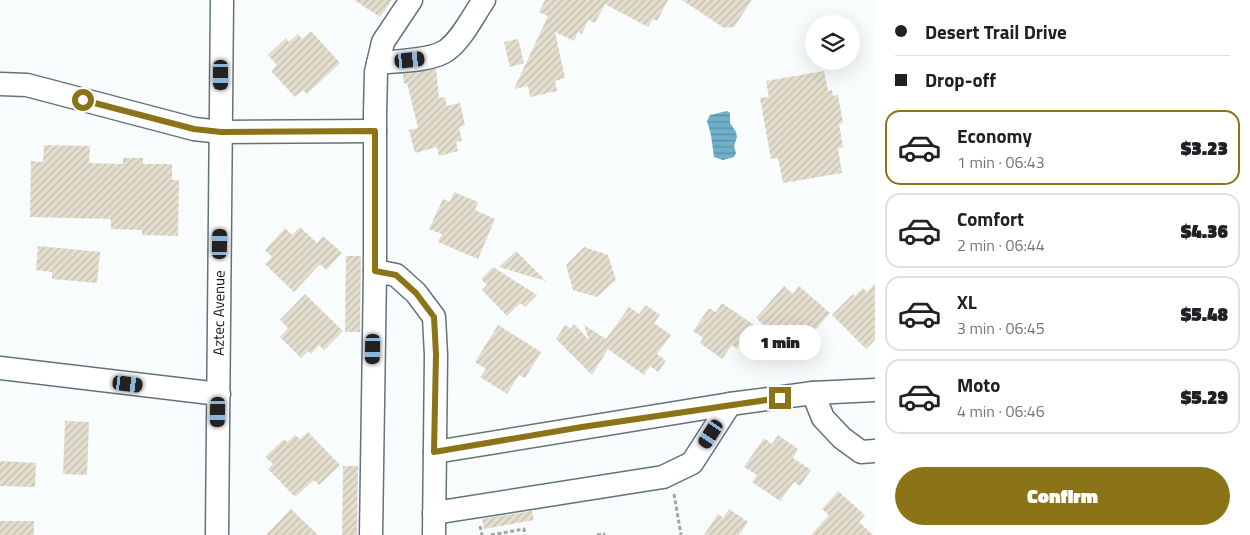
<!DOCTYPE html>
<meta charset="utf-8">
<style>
body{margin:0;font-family:"Titillium Web",sans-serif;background:#f6f6f6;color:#202124;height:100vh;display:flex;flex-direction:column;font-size:19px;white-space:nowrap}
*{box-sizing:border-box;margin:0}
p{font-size:16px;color:#757577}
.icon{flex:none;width:28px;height:28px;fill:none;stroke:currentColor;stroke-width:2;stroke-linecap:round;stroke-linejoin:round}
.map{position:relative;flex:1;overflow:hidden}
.details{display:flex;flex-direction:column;background:#fff;width:375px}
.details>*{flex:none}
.hud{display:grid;align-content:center;height:110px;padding:0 20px;background:#fff}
.buttons{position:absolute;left:805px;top:15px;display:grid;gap:10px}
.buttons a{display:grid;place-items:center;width:55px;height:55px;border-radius:50%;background:#fff;box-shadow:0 5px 20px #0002;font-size:25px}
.end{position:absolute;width:22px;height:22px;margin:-11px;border:6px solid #8b7317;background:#fff;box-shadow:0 0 0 2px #fff}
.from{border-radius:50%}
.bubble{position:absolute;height:35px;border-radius:18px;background:#fff;box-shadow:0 5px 20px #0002;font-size:16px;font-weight:800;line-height:35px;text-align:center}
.car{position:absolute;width:15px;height:30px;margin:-15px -8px;border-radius:6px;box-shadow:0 0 4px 1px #0007;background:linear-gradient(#222 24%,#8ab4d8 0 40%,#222 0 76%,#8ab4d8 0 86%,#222 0)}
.hud b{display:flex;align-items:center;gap:18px;height:48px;font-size:19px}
.hud b+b{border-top:1px solid #e0e0e0}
.hud i{width:12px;height:12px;background:#202124}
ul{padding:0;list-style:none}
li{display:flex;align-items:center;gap:15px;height:75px;margin:0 10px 8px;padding:0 10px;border:2px solid #e0e0e0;border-radius:15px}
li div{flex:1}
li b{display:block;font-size:19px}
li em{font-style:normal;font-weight:800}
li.on{border-color:#8b7317}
li>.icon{width:45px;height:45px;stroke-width:1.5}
.action{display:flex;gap:10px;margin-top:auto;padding:10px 20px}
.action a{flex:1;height:58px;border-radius:30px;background:#8b7317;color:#fff;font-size:20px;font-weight:800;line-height:58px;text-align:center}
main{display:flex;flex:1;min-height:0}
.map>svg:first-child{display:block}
.water{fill:url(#water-rules)}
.building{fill:url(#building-hatch)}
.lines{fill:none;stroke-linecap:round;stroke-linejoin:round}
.minor-casing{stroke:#627379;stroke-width:25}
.path{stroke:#a0a5a6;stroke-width:3;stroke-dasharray:4 2.5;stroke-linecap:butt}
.minor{stroke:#fff;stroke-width:22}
.route{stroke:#8b7317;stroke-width:6}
.labels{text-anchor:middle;stroke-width:4;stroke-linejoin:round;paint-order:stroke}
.street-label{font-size:15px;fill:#12191b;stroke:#fff}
</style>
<main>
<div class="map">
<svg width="875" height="535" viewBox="0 0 875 535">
<defs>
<pattern id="water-rules" width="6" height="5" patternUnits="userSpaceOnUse" patternTransform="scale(1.25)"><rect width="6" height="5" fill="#6eb0c8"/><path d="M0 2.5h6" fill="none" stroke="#598ea2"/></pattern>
<pattern id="building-hatch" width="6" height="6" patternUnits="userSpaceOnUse" patternTransform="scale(1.25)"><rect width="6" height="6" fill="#e3dece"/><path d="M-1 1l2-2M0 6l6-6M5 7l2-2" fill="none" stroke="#c2beb0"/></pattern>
</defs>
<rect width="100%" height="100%" fill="#f8fcfd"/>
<path class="water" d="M 727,111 L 730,113 L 730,123 L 736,132 L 737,137 L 734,146 L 736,153 L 734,157 L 723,160 L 714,157 L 711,135 L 707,121 L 710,115 Z"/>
<path class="building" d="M 354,0 L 392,0 L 380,17 Z
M 545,0 L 668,0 L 657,21 L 653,19 L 648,27 L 605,4 L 595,23 L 588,20 L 582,34 L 578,32 L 574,41 L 555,32 L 565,78 L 555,81 L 557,91 L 530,97 L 528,86 L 514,89 L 548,16 L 539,12 Z
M 682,0 L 752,0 L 734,27 L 724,28 Z
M 311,31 L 340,63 L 307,94 L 303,90 L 295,97 L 271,71 L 277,65 L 268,55 L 286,38 L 289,42 L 298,34 L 302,39 Z
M 518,39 L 524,63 L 510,67 L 504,42 Z
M 436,69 L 439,98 L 445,97 L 447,106 L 460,103 L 465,125 L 459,128 L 462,141 L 456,142 L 458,151 L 439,156 L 437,147 L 415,153 L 409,130 L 418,128 L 407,83 L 404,84 L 403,74 Z
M 824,71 L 828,91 L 832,90 L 833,96 L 838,95 L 843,123 L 839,124 L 843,147 L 838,148 L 842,173 L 783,183 L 778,158 L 771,159 L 760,98 L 769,97 L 766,81 Z
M 44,145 L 90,146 L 89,163 L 123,164 L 123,158 L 143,158 L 143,164 L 172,164 L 172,180 L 179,180 L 178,236 L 142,235 L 142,230 L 111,229 L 111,219 L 30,217 L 31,161 L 43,162 Z
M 454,192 L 478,202 L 475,210 L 495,219 L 478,259 L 438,242 L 442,234 L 429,229 L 443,199 L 450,202 Z
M 300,227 L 317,243 L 323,236 L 342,253 L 326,270 L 320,264 L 294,292 L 265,264 L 272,257 L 265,250 L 285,228 L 292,235 Z
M 38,246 L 100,252 L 97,283 L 52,279 L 52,272 L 36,270 Z
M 584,247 L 608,255 L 616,280 L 597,297 L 573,290 L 566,265 Z
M 516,251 L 546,281 L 499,267 Z
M 346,256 L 361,256 L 360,332 L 345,332 Z
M 493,267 L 537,295 L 525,307 L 520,303 L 507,316 L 482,290 L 487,285 L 481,279 Z
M 875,283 L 875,340 L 866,349 L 832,315 L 853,294 L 855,296 L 863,288 L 867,292 Z
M 784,286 L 793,294 L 799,286 L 830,313 L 795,353 L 756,318 Z
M 305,294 L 343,331 L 324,350 L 319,345 L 311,354 L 308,351 L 301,358 L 280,337 L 288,328 L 280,320 Z
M 722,303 L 754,325 L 737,349 L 732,345 L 722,359 L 700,343 L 703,338 L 693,331 L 709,308 L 716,312 Z
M 646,305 L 660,315 L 654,323 L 671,335 L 657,354 L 666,361 L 658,372 L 650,366 L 644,375 L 608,349 L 592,375 L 556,339 L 565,325 L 571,329 L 574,324 L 589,340 L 584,325 L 606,339 L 629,307 L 639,314 Z
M 498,325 L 541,352 L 525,378 L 519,375 L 507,394 L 480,377 L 486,369 L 475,362 Z
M 65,421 L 89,422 L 87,475 L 63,474 Z
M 308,432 L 340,465 L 319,485 L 314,480 L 295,497 L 268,469 L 273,464 L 265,457 L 284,439 L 287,442 L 295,435 L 300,439 Z
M 778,435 L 798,449 L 793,458 L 811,470 L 800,486 L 794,482 L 780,501 L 752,482 L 757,475 L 744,467 L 764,438 L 772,444 Z
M 0,461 L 36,463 L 35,487 L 0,486 Z
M 343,466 L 358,466 L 357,535 L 342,535 Z
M 838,491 L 865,515 L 859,522 L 873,535 L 811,535 L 829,515 L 822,509 Z
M 291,509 L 318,535 L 266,535 Z
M 729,509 L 748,522 L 739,535 L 704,535 L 718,514 L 723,518 Z
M 532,511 L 534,520 L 484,529 L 482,519 Z
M 0,521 L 34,521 L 34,535 L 0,535 Z"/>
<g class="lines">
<defs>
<g id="minor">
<path d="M 411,0 L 383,42 L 376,72 L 375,114 L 375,271 L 396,275 L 416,293 L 434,317 L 436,355 L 434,535"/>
<path d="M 378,63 C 396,61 433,61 447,50 C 462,39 473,16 484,0"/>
<path d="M 0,84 L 27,85 L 194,129 L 221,132 L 375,131"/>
<path d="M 0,368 L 219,394"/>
<path d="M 813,393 L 823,418 L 842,438 L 861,452 L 875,451"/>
<path d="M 435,452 L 730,404 L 813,393 L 875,390"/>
<path d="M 434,513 L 663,477 L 692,463 L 730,404"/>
<path id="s1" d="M 217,535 L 222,0"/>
<path d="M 371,535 L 375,271"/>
</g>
</defs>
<use href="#minor" class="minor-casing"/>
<path class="path" d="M 674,494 L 681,535
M 480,526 L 482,535
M 491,535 L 524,529 L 525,535
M 597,535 L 604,534 L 604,535"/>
<use href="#minor" class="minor"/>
</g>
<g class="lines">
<path class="route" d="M 83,100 L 194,129 L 221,132 L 375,131 L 375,271 L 396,275 L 416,293 L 434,317 L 436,354 L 434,452 L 582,427 L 780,398"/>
</g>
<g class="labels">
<g class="street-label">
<text dy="5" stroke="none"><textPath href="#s1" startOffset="222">Aztec Avenue</textPath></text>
</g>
</g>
</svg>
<div class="buttons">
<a><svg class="icon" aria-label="layers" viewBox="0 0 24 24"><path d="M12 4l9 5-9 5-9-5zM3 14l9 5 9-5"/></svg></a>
</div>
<i class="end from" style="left:83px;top:100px"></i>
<i class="end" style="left:780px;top:398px"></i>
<div class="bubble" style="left:739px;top:325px;width:82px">1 min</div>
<i class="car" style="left:410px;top:60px;rotate:84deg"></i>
<i class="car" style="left:221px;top:75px;rotate:180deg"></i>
<i class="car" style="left:220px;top:244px;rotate:1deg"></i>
<i class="car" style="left:373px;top:349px;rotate:181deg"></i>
<i class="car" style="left:128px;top:384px;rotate:97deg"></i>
<i class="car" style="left:218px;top:412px;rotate:181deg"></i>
<i class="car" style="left:711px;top:434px;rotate:213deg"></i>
</div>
<section class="details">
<div class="hud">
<b><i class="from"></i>Desert Trail Drive</b>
<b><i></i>Drop-off</b>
</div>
<ul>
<li class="on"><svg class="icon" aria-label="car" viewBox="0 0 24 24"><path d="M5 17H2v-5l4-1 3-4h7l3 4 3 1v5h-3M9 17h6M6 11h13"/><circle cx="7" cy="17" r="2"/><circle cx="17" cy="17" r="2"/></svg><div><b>Economy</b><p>1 min · 06:43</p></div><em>$3.23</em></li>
<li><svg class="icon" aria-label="car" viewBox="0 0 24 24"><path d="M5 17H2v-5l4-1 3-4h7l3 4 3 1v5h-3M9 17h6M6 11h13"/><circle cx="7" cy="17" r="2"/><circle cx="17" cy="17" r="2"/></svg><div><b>Comfort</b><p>2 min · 06:44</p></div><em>$4.36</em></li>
<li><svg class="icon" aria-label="car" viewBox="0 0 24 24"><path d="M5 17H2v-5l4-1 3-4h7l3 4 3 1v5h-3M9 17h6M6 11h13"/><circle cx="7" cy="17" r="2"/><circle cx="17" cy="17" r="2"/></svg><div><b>XL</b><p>3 min · 06:45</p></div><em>$5.48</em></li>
<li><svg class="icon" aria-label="car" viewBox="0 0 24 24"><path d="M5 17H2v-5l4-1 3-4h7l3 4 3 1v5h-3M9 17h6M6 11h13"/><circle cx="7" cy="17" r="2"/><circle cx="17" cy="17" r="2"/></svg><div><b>Moto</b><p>4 min · 06:46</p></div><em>$5.29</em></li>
</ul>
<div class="action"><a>Confirm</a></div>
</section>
</main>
